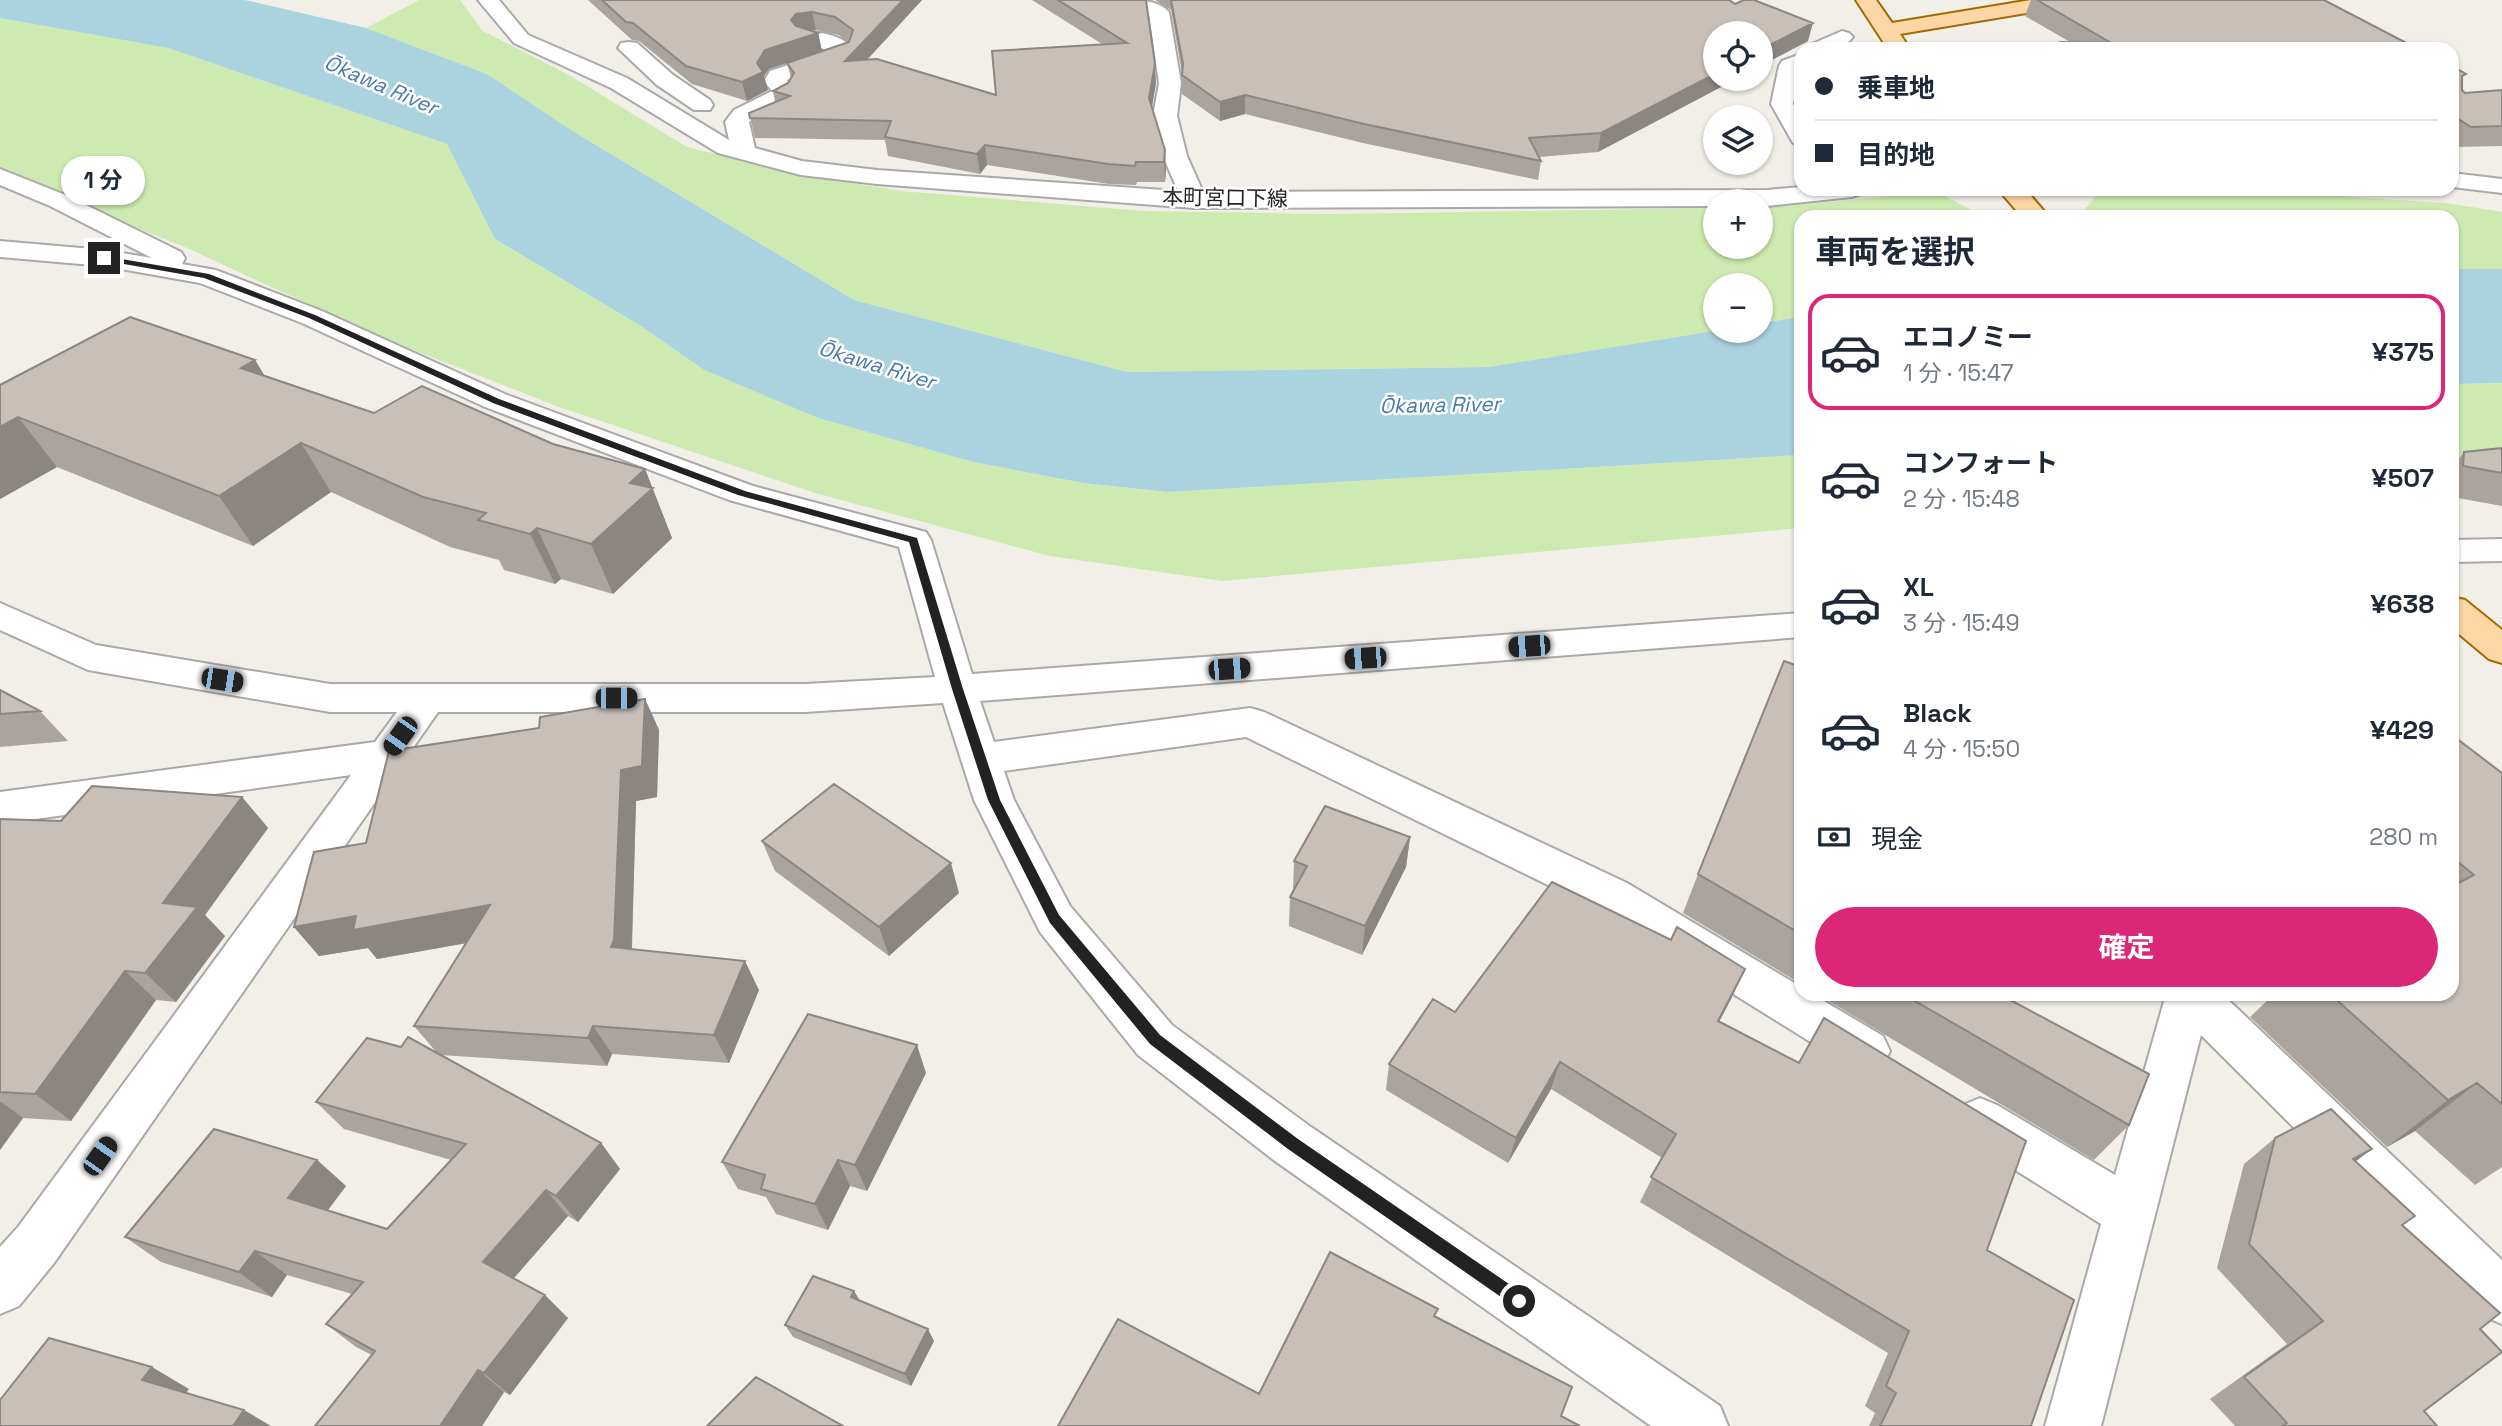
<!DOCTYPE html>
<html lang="ja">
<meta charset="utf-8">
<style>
body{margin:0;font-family:"Space Grotesk","Noto Sans JP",sans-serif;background:#f2f2f3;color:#1f2937;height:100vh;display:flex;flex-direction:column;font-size:26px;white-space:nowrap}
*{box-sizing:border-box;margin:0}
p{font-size:23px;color:#747a83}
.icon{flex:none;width:38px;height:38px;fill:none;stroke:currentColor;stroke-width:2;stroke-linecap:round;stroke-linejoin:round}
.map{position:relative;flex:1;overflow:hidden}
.details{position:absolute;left:1794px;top:210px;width:665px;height:791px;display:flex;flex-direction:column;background:#fff;border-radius:21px;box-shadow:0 2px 5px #0004}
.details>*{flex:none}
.guide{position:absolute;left:1794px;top:42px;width:665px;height:154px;border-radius:21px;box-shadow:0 2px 5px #0004;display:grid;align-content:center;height:154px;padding:0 21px;background:#fff}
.fabs{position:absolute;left:1703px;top:21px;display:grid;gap:14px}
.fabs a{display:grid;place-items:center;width:70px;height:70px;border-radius:50%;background:#fff;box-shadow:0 2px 5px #0004;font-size:35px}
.end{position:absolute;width:32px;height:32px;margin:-16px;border:9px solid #222;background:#fff;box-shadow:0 0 0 4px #fff}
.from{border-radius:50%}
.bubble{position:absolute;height:49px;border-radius:24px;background:#fff;box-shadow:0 2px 5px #0004;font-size:23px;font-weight:700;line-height:49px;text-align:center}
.car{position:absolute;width:21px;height:42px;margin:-21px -10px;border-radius:9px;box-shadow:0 0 5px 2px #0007;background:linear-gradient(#222 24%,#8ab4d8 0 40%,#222 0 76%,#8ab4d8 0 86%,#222 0)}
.guide b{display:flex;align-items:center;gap:24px;height:66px;font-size:26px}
.guide b+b{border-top:2px solid #e0e1e3}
.guide i{width:18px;height:18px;background:#1f2937}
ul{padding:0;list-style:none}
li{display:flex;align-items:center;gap:21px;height:116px;margin:0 14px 10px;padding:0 7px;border:4px solid transparent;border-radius:21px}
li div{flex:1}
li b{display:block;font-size:26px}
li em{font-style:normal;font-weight:700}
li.on{border-color:#db2777}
li>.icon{width:63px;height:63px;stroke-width:1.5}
h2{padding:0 21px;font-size:32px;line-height:84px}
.pay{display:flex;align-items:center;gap:18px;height:77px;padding:0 21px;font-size:26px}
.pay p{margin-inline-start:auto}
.primary-button{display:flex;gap:14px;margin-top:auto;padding:14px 21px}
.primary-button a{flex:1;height:80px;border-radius:42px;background:#db2777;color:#fff;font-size:28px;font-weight:700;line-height:80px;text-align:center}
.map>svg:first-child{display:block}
.grass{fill:#cdebb0}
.water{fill:#aad3df}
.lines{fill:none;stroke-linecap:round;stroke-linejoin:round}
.minor-casing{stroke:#a9a9a9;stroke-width:4}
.major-casing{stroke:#a06b00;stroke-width:4}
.minor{fill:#fff;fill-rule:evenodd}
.major{fill:#fcd6a4;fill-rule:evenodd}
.wall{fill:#aba49e}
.shaded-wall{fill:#8b8681}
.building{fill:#c7bfb8;stroke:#8b8681;stroke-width:2}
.route{fill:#222}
.labels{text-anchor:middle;stroke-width:5;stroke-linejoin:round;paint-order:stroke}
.far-water-label{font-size:21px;font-style:italic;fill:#4a7aab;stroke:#fff}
.far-street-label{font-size:21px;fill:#222;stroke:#fff}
</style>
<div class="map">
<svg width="2502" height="1426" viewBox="0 0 2502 1426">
<rect width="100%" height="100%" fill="#f2efe9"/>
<path class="grass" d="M 419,0 L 460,0 L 483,31 L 569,75 L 687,147 L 809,176 L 902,191 L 1144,211 L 1329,214 L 1715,208 L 1715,247 L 1760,247 L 1761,208 L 1937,192 L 1970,209 L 1976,217 L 1801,217 L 1801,322 L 1761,327 L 1760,285 L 1715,285 L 1715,331 L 1735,331 L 1489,367 L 1127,372 L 854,300 L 574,132 L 487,74 L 366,28 Z
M 0,18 L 168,48 L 447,144 L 495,239 L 641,326 L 704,370 L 818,418 L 973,462 L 1083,483 L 1168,492 L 1801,455 L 1801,528 L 1222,581 L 1050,556 L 815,493 L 559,407 L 375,335 L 187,248 L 0,173 Z
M 2103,189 L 2220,189 L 2447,203 L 2502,212 L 2502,269 L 2452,269 L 2452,217 L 2087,217 L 2082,212 Z
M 2502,383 L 2502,468 L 2452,473 L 2452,384 Z"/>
<path class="water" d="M 0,0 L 245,0 L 366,28 L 487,74 L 574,132 L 854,300 L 1127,372 L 1489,367 L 1715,331 L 1760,331 L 1761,323 L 1801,317 L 1801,455 L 1168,492 L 1083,483 L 973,462 L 818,418 L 704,370 L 641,326 L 495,239 L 447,144 L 168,48 L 0,18 Z
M 2452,269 L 2502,269 L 2502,383 L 2452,384 Z"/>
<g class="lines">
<defs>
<path id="minor" d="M 478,0 L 499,0 L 528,35 L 627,78 L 729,140 L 725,122 L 734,110 L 772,91 L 764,81 L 770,71 L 830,51 L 802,42 L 798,38 L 802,34 C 818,29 844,36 855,50 L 850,59 L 787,80 L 796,90 L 791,99 L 749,122 L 755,148 L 802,161 L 877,170 L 1178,191 L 1163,156 L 1153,116 L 1159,83 L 1149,15 L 1126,4 L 1123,0 C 1140,0 1158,0 1169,12 L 1181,83 L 1177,116 L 1187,156 L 1203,192 L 1767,190 L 1801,187 L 1801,189 L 1865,189 L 1861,194 L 1852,197 L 1767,206 L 1760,206 L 1760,201 L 1715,201 L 1715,206 L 1194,208 L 877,184 L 801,175 L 718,153 L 611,88 L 514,43 Z
M 1842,31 L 1849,33 L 1853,37 C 1842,51 1825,49 1809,49 L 1812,44 Z
M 629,42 L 637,43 L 673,75 L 710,100 L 713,105 L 710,110 L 694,110 L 657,85 L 618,48 L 621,43 Z
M 1801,54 L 1801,69 L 1793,104 L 1801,117 L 1801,145 L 1793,143 L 1771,104 L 1779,66 L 1782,61 Z
M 0,169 L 68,196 L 181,252 L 185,258 L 182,264 L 216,270 L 322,311 L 507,395 L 753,486 L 926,532 L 931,540 L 972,674 L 1801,613 L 1801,637 L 980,701 L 994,742 L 1250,708 L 1264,712 L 1627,883 L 1801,987 L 1801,994 L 1812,994 L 1883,1036 L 1890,1051 L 1883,1066 L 1866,1072 L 1849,1066 L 1597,909 L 1246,737 L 1004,771 L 1014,800 L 1070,906 L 1172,1025 L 1311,1127 L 1720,1406 L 1728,1426 L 1651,1426 L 1275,1161 L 1138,1055 L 1040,932 L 974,800 L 943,703 L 805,712 L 438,712 L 54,1263 L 19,1306 L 0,1314 L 0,1247 L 18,1227 L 351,775 L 0,824 L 0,792 L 375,742 L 397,712 L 330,712 L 88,670 L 0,630 L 0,603 L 96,645 L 330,684 L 805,684 L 935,677 L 899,547 L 729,500 L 485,407 L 302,323 L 200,283 L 104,266 L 0,257 L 0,241 L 104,250 L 152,258 L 50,206 L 0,185 Z
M 2452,173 L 2502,179 L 2502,193 L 2452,187 Z
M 2502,539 L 2502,561 L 2452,562 L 2452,540 Z
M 2166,994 L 2222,994 L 2502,1260 L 2502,1324 L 2483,1316 L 2201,1035 L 2101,1426 L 2045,1426 L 2101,1224 L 1963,1137 L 1956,1121 L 1963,1105 L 1980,1098 L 1997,1105 L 2115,1175 Z"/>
<path id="major" d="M 1856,0 L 1876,0 L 1892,23 L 2031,0 L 2078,0 L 2075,4 L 2068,6 L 1900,34 L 1910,49 L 1888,49 Z
M 1998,189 L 2025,189 L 2049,217 L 2022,217 Z
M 2452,597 L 2465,600 L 2502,630 L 2502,663 L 2489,659 L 2452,628 Z"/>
</defs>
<use href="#minor" class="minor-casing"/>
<use href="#major" class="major-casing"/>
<use href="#minor" class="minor"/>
<use href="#major" class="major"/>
</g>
<path class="wall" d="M 588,0 L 922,0 L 867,60 L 996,95 L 1102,44 L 1032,0 L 1146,0 L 1156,83 L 1152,107 L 1166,170 L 1165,182 L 1137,182 L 1136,185 L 1109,184 L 987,165 L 980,174 L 888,156 L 885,140 L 755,138 L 749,113 L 775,102 L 773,91 L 788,83 L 791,78 L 787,63 L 848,42 L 839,35 L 816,30 L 810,31 L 818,33 L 822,51 L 769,69 L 764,76 L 768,90 L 747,101 L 692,84 L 639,41 L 632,40 Z
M 1151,0 L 1729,0 L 1808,41 L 1598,152 L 1539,157 L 1541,161 L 1538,180 L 1363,143 L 1245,114 L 1220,121 L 1182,94 L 1182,73 L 1171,10 L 1155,0 Z
M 2031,0 L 2324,0 L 2418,49 L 2059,49 L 2061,42 L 2070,42 L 2025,16 Z
M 2452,66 L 2462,80 L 2462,90 L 2465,93 L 2502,90 L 2502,146 L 2458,147 L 2452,143 Z
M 255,360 L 264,375 L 374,413 L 553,444 L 645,469 L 672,538 L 613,594 L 561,579 L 555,584 L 504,570 L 499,560 L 450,547 L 331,492 L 253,546 L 57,467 L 0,499 L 0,385 Z
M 2502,448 L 2502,506 L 2452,497 L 2452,468 L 2464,452 Z
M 1801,667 L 1801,984 L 1683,913 L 1698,874 Z
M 0,690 L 40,711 L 68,741 L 0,747 Z
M 645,699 L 659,730 L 657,797 L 636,801 L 632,949 L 759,990 L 729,1063 L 612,1054 L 607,1066 L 440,1055 L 601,1143 L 620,1169 L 578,1222 L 568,1216 L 514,1278 L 568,1318 L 510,1395 L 504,1392 L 482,1426 L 315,1426 L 372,1355 L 356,1347 L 326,1324 L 352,1294 L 287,1275 L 272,1297 L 161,1262 L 125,1237 L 317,1160 L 346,1186 L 328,1210 L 387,1229 L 451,1160 L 344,1129 L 316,1102 L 401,1047 L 437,1053 L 414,1026 L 467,943 L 377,959 L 368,948 L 319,956 L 294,927 L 366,843 L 539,728 Z
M 2452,735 L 2502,773 L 2502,1167 L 2475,1185 L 2415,1131 L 2387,1147 L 2250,1017 L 2274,994 L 2452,994 Z
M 242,797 L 268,828 L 205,915 L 225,936 L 176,1002 L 156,1000 L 71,1121 L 23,1118 L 0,1150 L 0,819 L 61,821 Z
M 1410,837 L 1406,867 L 1362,955 L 1289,926 L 1290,897 L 1293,890 L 1294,861 Z
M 762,841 L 959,893 L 889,956 L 775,871 Z
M 1817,994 L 1999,994 L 2129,1125 L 2094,1160 Z
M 1732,997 L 1719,1022 L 1987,1250 L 2031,1426 L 1869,1426 L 1875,1413 L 1865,1406 L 1888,1353 L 1640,1202 L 1662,1158 L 1551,1089 L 1508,1163 L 1386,1090 L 1389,1064 L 1455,1012 Z
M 926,1073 L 867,1191 L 850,1186 L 828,1230 L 776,1214 L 766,1197 L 738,1189 L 722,1162 Z
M 2275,1138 L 2355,1161 L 2480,1329 L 2424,1411 L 2437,1426 L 2235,1426 L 2210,1399 L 2287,1344 L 2217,1268 L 2244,1164 Z
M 854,1291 L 860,1301 L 934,1341 L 911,1386 L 793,1337 L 785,1325 Z"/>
<path class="shaded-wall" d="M 903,0 L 922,0 L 849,79 L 845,61 Z
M 812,12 L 816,30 L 800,32 L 791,20 L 796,14 Z
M 1813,23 L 1808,41 L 1760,66 L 1760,50 Z
M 818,33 L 822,51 L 769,69 L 764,76 L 768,90 L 747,101 L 742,82 L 765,50 Z
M 1155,64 L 1156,83 L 1150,117 L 1149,98 Z
M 1715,74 L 1715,79 L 1736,79 L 1598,152 L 1601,133 Z
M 1245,95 L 1245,114 L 1220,121 L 1220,102 Z
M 985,145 L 987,165 L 980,174 L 977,154 Z
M 1165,150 L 1166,170 L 1165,182 L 1164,162 Z
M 255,360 L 284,408 L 241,368 Z
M 18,417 L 57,467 L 0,499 L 0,427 Z
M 301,443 L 331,492 L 253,546 L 219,496 Z
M 645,469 L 672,538 L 613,594 L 591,544 L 630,483 Z
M 537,528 L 561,579 L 555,584 L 530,534 Z
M 645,699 L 659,730 L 657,797 L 636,801 L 631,969 L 611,947 L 621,770 Z
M 242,797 L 268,828 L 205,915 L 225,936 L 176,1002 L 145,973 L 163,903 Z
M 1410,837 L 1406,867 L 1362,955 L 1365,926 Z
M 951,863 L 959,893 L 889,956 L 879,927 Z
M 490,905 L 511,935 L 377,959 L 368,948 L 319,956 L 294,927 L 356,916 Z
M 745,961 L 759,990 L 729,1063 L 714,1035 Z
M 1745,969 L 1732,997 L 1705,1048 L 1718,1021 Z
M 125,971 L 156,1000 L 71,1121 L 35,1094 Z
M 593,1026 L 612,1054 L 607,1066 L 588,1038 Z
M 917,1045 L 926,1073 L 867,1191 L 855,1165 Z
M 1560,1062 L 1551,1089 L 1508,1163 L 1516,1138 Z
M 2477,1083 L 2415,1131 L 2387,1147 L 2448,1100 Z
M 0,1101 L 23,1118 L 0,1150 Z
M 601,1143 L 620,1169 L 578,1222 L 556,1196 Z
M 2372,1149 L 2338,1175 L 2353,1159 Z
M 317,1160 L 346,1186 L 318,1223 L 288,1198 Z
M 838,1160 L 850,1186 L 828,1230 L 815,1204 Z
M 546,1190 L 568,1216 L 507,1286 L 483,1262 Z
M 255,1251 L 287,1275 L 272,1297 L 239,1272 Z
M 854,1291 L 861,1303 L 851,1297 Z
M 545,1295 L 568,1318 L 510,1395 L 484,1373 Z
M 928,1329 L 934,1341 L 911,1386 L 905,1374 Z
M 152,1367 L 189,1389 L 180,1402 L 142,1380 Z
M 478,1370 L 504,1392 L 482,1426 L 440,1426 Z
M 244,1410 L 271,1426 L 233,1426 Z"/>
<path class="building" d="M 602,0 L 903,0 L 845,61 L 877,59 L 996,95 L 992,51 L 1127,43 L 1058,0 L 1146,0 L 1155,64 L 1149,98 L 1165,150 L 1164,162 L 1136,162 L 1135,166 L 1108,164 L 985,145 L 977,154 L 885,137 L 891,121 L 750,118 L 749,113 L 790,96 L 773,91 L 788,83 L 794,73 L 787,63 L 849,42 L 853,30 L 835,17 L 812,12 L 796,14 L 791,20 L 796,26 L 818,33 L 765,50 L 757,63 L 763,72 L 742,82 L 686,66 L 633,23 L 626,22 Z
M 1171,0 L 1729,0 L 1735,4 L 1744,0 L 1754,0 L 1813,23 L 1760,50 L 1760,33 L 1715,33 L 1715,74 L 1601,133 L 1529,138 L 1541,161 L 1364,124 L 1245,95 L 1220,102 L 1182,75 L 1183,64 Z
M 2037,0 L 2324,0 L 2418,49 L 2068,49 L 2061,42 L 2111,43 Z
M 2452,66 L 2466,74 L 2462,76 L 2462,90 L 2465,93 L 2502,90 L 2502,126 L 2471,127 L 2452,115 Z
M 130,317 L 255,360 L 241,368 L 374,413 L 422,386 L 553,444 L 645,469 L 630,483 L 653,488 L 591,544 L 537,528 L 530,534 L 478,520 L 486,513 L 423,497 L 301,443 L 219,496 L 18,417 L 0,427 L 0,385 Z
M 2502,448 L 2502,473 L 2463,466 L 2464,452 Z
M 1784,661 L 1801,667 L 1801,934 L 1698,874 Z
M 0,690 L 40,711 L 0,714 Z
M 645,699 L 642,766 L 621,770 L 614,940 L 611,947 L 745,961 L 714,1035 L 593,1026 L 588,1038 L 414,1026 L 490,905 L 353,930 L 356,916 L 294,927 L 314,852 L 366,843 L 389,751 L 539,728 L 540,717 Z
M 2452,735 L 2502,773 L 2502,1104 L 2477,1083 L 2448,1100 L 2330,994 L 2452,994 L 2452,886 L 2474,875 L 2452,857 Z
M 834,784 L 951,863 L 879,927 L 762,841 Z
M 92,786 L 242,797 L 163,903 L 197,907 L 145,973 L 125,971 L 35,1094 L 0,1092 L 0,819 L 61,821 Z
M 1325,806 L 1410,837 L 1365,926 L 1290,897 L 1307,866 L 1294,861 Z
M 1552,882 L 1671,940 L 1677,927 L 1745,969 L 1718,1021 L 1799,1063 L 1824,1018 L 2026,1141 L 1987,1250 L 2074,1300 L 2031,1426 L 1880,1426 L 1896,1393 L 1886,1386 L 1909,1331 L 1651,1177 L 1676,1134 L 1560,1062 L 1516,1138 L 1389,1064 L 1433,999 L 1455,1012 Z
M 1903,994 L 1999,994 L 2149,1074 L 2129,1125 Z
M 808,1014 L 917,1045 L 855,1165 L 838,1160 L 815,1204 L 761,1189 L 765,1175 L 722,1162 Z
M 408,1037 L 601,1143 L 556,1196 L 546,1190 L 483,1262 L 545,1295 L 484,1373 L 478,1370 L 440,1426 L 315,1426 L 375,1351 L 326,1324 L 363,1282 L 255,1251 L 239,1272 L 125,1237 L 214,1129 L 317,1160 L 288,1198 L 387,1229 L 466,1144 L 316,1102 L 367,1038 L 401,1047 Z
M 2331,1109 L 2372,1149 L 2353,1159 L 2415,1216 L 2402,1225 L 2500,1313 L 2480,1329 L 2502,1352 L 2424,1411 L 2437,1426 L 2282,1426 L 2287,1423 L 2244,1377 L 2323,1321 L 2249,1244 L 2275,1138 Z
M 1330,1252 L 1438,1309 L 1434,1316 L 1572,1387 L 1561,1416 L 1580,1426 L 1058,1426 L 1118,1319 L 1259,1394 Z
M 813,1276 L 854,1291 L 851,1297 L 928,1329 L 905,1374 L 785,1325 Z
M 49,1338 L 152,1367 L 142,1380 L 244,1410 L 233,1426 L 0,1426 L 0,1400 Z
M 756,1377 L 843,1426 L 707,1426 Z"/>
<path class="route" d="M 104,256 L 209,274 L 315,315 L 499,399 L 745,491 L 917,538 L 963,689 L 1000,800 L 1059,915 L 1160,1035 L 1298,1139 L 1525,1295 L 1527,1301 L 1525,1306 L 1519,1309 L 1514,1306 L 1288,1149 L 1150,1044 L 1050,923 L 988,800 L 952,689 L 909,542 L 738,495 L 493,403 L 309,318 L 204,278 L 101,260 Z"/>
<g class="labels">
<g class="far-water-label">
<text transform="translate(381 85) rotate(23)" y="7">Ōkawa River</text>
<text transform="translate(877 365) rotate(17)" y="7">Ōkawa River</text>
<text transform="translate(1440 405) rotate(-1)" y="7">Ōkawa River</text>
</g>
<g class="far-street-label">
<text transform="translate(1225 198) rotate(1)" y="7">本町宮口下線</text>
</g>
</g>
</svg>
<div class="fabs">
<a><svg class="icon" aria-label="locate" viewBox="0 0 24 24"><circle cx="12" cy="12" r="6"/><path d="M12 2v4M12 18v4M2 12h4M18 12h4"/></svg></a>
<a><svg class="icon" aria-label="layers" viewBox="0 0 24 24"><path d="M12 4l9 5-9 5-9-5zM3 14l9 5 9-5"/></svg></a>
<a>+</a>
<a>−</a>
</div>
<i class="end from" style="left:1519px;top:1301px"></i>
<i class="end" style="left:104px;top:258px"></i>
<div class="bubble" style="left:61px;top:156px;width:84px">1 分</div>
<i class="car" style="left:1529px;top:646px;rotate:266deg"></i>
<i class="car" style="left:1365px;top:658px;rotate:266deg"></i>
<i class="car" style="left:1229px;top:669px;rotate:86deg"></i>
<i class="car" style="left:222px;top:680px;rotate:99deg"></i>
<i class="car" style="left:616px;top:698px;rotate:90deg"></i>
<i class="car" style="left:400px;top:736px;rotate:215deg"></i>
<i class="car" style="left:100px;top:1156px;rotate:35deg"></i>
<div class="guide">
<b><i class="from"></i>乗車地</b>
<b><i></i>目的地</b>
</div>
<section class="details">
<h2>車両を選択</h2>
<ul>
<li class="on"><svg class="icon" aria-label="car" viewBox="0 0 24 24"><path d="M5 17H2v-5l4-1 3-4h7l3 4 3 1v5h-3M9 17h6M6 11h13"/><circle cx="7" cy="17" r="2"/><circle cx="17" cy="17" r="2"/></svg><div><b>エコノミー</b><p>1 分 · 15:47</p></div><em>¥375</em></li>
<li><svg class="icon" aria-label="car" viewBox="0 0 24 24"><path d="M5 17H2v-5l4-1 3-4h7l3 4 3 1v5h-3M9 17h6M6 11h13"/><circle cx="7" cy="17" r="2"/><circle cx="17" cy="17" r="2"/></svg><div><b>コンフォート</b><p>2 分 · 15:48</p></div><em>¥507</em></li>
<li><svg class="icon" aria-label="car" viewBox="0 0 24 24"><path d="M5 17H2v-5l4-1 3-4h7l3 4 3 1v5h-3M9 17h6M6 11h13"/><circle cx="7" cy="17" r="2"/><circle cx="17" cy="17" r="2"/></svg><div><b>XL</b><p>3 分 · 15:49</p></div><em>¥638</em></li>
<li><svg class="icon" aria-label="car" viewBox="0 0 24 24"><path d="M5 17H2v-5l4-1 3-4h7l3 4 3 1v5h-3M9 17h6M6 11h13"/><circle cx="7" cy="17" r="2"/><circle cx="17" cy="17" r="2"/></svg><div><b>Black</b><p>4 分 · 15:50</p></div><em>¥429</em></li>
</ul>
<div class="pay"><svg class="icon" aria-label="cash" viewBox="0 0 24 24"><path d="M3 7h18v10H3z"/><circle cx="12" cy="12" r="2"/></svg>現金<p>280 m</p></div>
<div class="primary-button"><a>確定</a></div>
</section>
</div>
